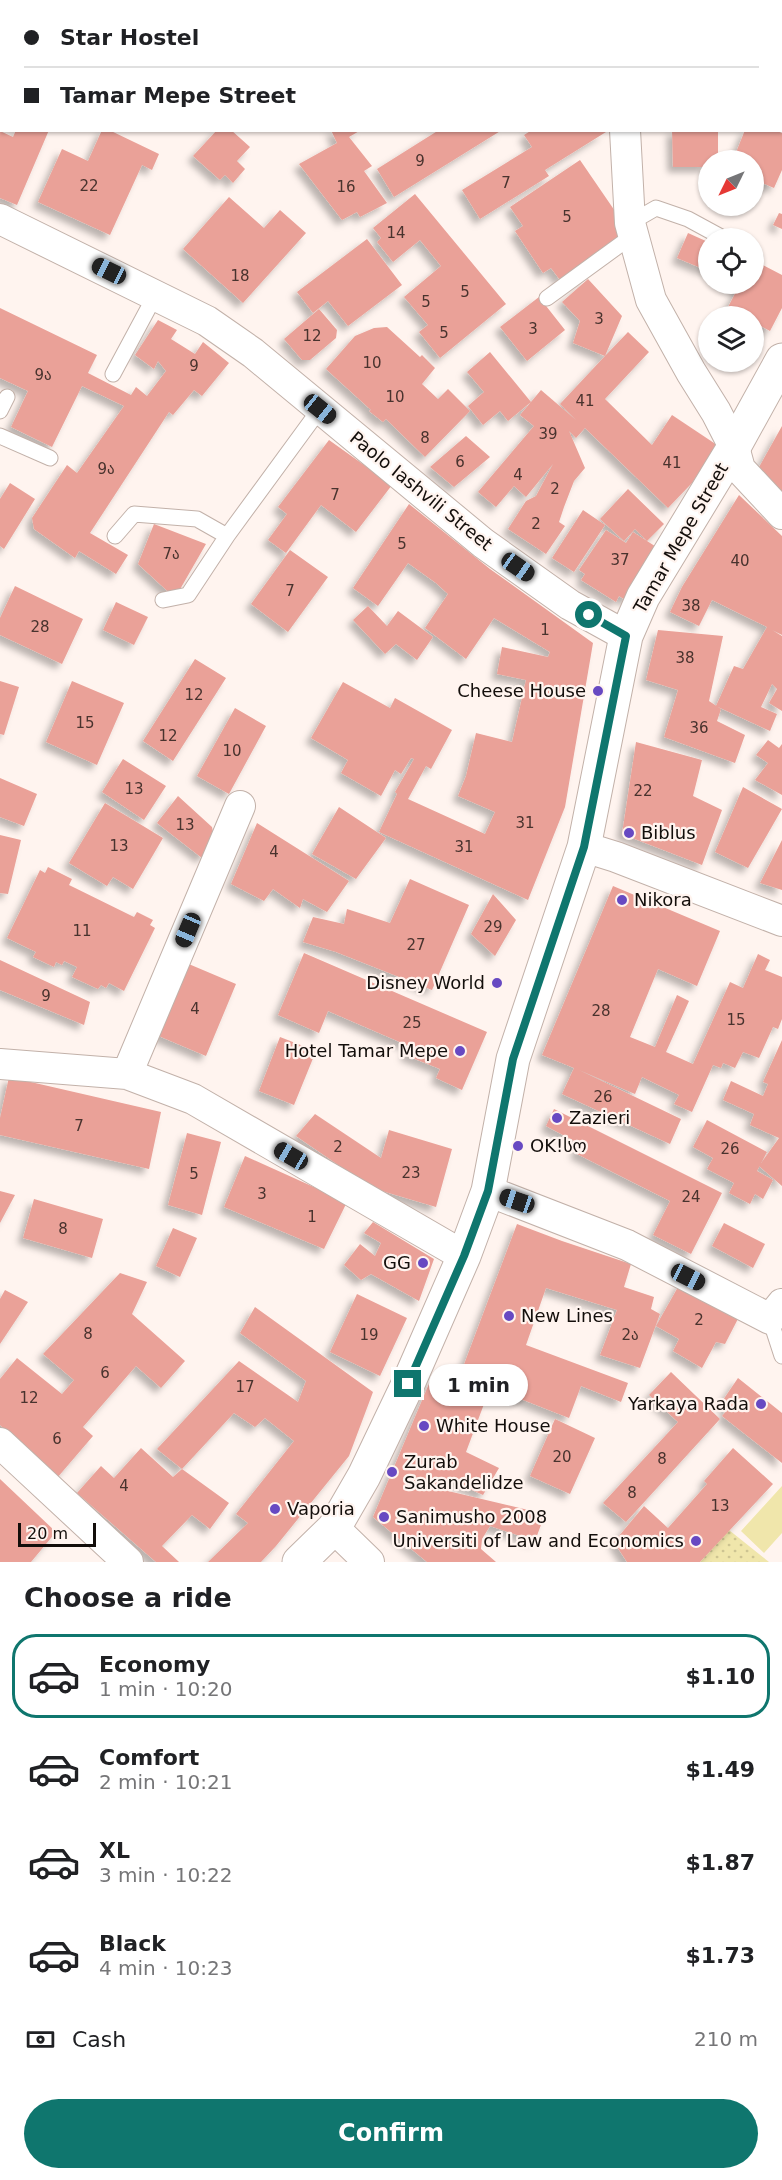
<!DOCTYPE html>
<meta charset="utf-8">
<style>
body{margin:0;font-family:"DejaVu Sans","Noto Sans Georgian",sans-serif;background:#f6f6f6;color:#202124;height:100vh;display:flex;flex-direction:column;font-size:22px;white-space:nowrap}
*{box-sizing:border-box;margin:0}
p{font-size:20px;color:#757577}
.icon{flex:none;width:33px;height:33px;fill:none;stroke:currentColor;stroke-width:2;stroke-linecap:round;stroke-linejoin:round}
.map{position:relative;height:1562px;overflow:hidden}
.sheet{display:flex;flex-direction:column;background:#fff;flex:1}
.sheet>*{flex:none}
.top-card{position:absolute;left:0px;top:0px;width:783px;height:132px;box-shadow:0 2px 4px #0004;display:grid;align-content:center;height:132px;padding:0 24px;background:#fff}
.needle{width:39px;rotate:227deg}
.fabs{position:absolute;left:698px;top:150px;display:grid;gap:12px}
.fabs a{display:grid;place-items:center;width:66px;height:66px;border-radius:50%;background:#fff;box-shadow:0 2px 4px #0004;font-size:30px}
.scale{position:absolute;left:18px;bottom:15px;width:78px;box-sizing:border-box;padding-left:6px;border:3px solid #130e0b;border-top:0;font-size:16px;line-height:21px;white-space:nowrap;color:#130e0b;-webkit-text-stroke:4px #fff4ef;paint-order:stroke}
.end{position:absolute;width:27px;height:27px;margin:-14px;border:8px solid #0f766e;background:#fff;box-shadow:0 0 0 3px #fff}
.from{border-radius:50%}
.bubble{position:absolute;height:42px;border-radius:21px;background:#fff;box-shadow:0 2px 4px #0004;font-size:20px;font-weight:800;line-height:42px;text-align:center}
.car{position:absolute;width:18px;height:36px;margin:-18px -9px;border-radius:8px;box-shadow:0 0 4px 2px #0007;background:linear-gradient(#222 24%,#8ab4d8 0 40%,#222 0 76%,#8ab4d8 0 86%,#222 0)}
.top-card b{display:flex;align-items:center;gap:21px;height:57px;font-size:22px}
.top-card b+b{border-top:2px solid #e0e0e0}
.top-card i{width:15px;height:15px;background:#202124}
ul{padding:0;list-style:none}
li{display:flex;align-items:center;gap:18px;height:84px;margin:0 12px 9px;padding:0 12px;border:3px solid transparent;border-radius:24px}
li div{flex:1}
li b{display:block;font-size:22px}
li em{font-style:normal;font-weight:800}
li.on{border-color:#0f766e}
li>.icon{width:54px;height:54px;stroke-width:1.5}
h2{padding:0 24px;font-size:27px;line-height:72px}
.pay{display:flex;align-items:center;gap:15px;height:66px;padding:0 24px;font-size:22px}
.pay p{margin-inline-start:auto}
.primary-button{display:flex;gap:12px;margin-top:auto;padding:12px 24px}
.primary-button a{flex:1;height:69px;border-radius:36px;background:#0f766e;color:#fff;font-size:24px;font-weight:800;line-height:69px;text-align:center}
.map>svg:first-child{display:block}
.green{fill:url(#green-dots)}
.pitch{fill:#f0e6ab}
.building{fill:#eaa198;filter:url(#shadow)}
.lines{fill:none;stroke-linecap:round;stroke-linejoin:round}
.service-casing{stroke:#c2b1a9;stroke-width:17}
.minor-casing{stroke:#c2b1a9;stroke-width:32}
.secondary-casing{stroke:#c2b1a9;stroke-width:35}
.service{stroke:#fff;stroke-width:15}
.minor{stroke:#fff;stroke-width:30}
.secondary{stroke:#fff;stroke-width:33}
.route{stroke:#0f766e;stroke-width:8}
.poi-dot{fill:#6749c2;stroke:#fff4ef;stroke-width:2}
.labels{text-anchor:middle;stroke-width:4.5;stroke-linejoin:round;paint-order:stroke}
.number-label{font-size:15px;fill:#49332e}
.street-label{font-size:18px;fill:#130e0b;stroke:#fff4ef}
.poi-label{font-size:18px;fill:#130e0b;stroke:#fff4ef;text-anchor:start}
</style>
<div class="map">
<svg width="782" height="1562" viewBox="0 0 782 1562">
<defs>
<pattern id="green-dots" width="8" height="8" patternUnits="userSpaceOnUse" patternTransform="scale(1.5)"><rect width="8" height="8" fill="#f0e6ab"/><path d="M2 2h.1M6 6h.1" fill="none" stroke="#cdc492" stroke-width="1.8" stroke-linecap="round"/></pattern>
<filter id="shadow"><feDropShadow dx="-5.5" dy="5.5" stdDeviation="3" flood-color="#0004"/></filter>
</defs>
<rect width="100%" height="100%" fill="#fff4ef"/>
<path class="green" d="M 729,1530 L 769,1562 L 700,1562 Z"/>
<path class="pitch" d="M 43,0 L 211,0 L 45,2 Z
M 782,1486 L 782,1533 L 764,1553 L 741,1531 Z"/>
<path class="building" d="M 16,130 L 49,130 L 17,205 L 0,198 L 0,131 L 13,137 Z
M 102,130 L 109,130 L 159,154 L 152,170 L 142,165 L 110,235 L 38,202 L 62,149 L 88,161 Z
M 217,130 L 231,130 L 250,147 L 237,161 L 245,169 L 233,183 L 225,175 L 220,180 L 193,156 Z
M 331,130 L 361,130 L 349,137 L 372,166 L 364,171 L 387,203 L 360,217 L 357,212 L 342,220 L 299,164 L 337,143 Z
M 439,130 L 502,130 L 394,197 L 377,169 Z
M 532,130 L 606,132 L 545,170 L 549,176 L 480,219 L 462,190 L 532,147 L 524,135 Z
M 672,130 L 718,130 L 718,160 L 708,160 L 708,167 L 673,167 Z
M 745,130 L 775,130 L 782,133 L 782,170 L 774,188 L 753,179 L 753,160 L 733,160 Z
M 580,160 L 630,233 L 560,280 L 551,268 L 543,273 L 515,231 L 523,226 L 510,207 Z
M 415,194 L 506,304 L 440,358 L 419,332 L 428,325 L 404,297 L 441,266 L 420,240 L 393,262 L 377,242 L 381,238 L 373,228 Z
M 229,197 L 264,228 L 280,210 L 306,233 L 243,303 L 183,249 Z
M 779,213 L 782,214 L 782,229 L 773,225 Z
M 688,233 L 708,242 L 708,271 L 677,258 Z
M 367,239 L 402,285 L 348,326 L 328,301 L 313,313 L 297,292 Z
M 753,260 L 782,275 L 782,308 L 770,331 L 753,322 L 753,316 L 742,316 L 727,309 L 738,288 L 728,284 L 753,284 Z
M 588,279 L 622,316 L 605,356 L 628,332 L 649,352 L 605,399 L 652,445 L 672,415 L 717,445 L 692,483 L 668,508 L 585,428 L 576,438 L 569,431 L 585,468 L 574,481 L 564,507 L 559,522 L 565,526 L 546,554 L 508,529 L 526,501 L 536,496 L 553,464 L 526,497 L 514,486 L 496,507 L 478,492 L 534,426 L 520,415 L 531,402 L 508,421 L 500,411 L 483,425 L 468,406 L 484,392 L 467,372 L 490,352 L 531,402 L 541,390 L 576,420 L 560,404 L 605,356 L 573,343 L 580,321 L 562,302 Z
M 539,297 L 565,330 L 527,361 L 500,327 Z
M 0,308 L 97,355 L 88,373 L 131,395 L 136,387 L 147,396 L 166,371 L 158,361 L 154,369 L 135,355 L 158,320 L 177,330 L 171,339 L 195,354 L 203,342 L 229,363 L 202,396 L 194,390 L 173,415 L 169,412 L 90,533 L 128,555 L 116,574 L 79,551 L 75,558 L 34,529 L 32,518 L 67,465 L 77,473 L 124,406 L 82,386 L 52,447 L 11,427 L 28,391 L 0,378 Z
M 319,309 L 337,330 L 336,338 L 310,360 L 302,360 L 284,339 Z
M 387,327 L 420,357 L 422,355 L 435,368 L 422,384 L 438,399 L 448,389 L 470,411 L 425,457 L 386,419 L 383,422 L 369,411 L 371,410 L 326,369 L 355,336 L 374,328 Z
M 782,426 L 782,500 L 753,478 Z
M 466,436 L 490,457 L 454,487 L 430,467 Z
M 329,440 L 392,485 L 356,532 L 321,505 L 286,553 L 268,540 L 287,514 L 278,507 Z
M 10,483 L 35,499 L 4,549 L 0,546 L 0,499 Z
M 628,489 L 664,524 L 647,541 L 635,529 L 624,541 L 600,519 Z
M 739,495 L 782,536 L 782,635 L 772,630 L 782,636 L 782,711 L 769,703 L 777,689 L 772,684 L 761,707 L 777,714 L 770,731 L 716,706 L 734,666 L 743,669 L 767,627 L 712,600 L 699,626 L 670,612 L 682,587 Z
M 409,504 L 490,569 L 593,643 L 565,807 L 528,900 L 379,832 L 397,794 L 395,792 L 414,759 L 411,758 L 401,774 L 395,770 L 381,796 L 341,773 L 348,760 L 311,738 L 343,682 L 390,708 L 395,698 L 452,730 L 431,769 L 426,766 L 408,799 L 485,834 L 495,812 L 458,796 L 466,776 L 476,733 L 512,742 L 526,680 L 497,674 L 502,647 L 548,657 L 550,652 L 494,618 L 466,659 L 425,628 L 448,594 L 436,583 L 408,563 L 378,606 L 353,588 Z
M 583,510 L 605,525 L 574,572 L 552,558 Z
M 154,524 L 206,544 L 175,598 L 138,564 Z
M 606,530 L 626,543 L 633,532 L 661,550 L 627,601 L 619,596 L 616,602 L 581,580 L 585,574 L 579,570 Z
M 290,550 L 328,577 L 288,632 L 251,604 Z
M 15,586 L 83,619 L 62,664 L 0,635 L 0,618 Z
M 116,602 L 148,617 L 134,645 L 103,630 Z
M 368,606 L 387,626 L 398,611 L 433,637 L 417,660 L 396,644 L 385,654 L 353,620 Z
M 658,630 L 723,636 L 709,701 L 721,709 L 717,721 L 745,735 L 735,763 L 664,737 L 678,690 L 646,680 Z
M 195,659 L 226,678 L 173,761 L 143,741 Z
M 0,681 L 19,687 L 4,735 L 0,734 Z
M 72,681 L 124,703 L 97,765 L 46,742 Z
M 235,708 L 266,726 L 229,794 L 197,776 Z
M 768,740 L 779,748 L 782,744 L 782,795 L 755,780 L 768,763 L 756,755 Z
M 636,742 L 702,760 L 693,796 L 722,810 L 702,865 L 622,834 Z
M 123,759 L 166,786 L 144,820 L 102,792 Z
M 0,778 L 37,794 L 24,826 L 0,817 Z
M 743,787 L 782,809 L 748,868 L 715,852 Z
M 178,796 L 212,827 L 215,840 L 202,858 L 157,823 Z
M 105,803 L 163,838 L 133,889 L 113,877 L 107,886 L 69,863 Z
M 339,807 L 386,838 L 356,879 L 312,854 Z
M 257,823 L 349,881 L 327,912 L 303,899 L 300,908 L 273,889 L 264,901 L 231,884 Z
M 0,835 L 21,840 L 8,894 L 0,893 Z
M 782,840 L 782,890 L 760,883 Z
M 48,867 L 72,879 L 69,885 L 134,917 L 137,912 L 153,920 L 150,925 L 155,928 L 124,991 L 109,983 L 106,988 L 101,985 L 98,989 L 72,977 L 77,967 L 64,961 L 62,965 L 56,962 L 54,967 L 33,957 L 36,952 L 7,938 L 40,870 L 45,873 Z
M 410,879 L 469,905 L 432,990 L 336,952 L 303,942 L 313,917 L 344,924 L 347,909 L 390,923 Z
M 613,886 L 720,931 L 697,986 L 658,969 L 630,1037 L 655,1047 L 677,995 L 689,1001 L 666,1052 L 693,1064 L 730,982 L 743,988 L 758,954 L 770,960 L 765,970 L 782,977 L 782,1019 L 778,1029 L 773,1027 L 759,1058 L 743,1052 L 735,1068 L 723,1063 L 721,1068 L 713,1065 L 692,1112 L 674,1104 L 679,1095 L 642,1077 L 635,1094 L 579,1070 L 681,1119 L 670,1144 L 562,1094 L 574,1068 L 542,1055 Z
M 493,894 L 516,920 L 495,956 L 471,934 Z
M 304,953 L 487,1032 L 462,1090 L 436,1078 L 440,1069 L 405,1055 L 409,1046 L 328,1011 L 319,1033 L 278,1015 Z
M 0,960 L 90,1002 L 84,1025 L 0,990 Z
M 184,962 L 236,984 L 206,1056 L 154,1034 Z
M 280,1037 L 316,1051 L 294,1105 L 259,1091 Z
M 782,1040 L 782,1186 L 759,1166 L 779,1138 L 750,1125 L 754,1114 L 723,1100 L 731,1081 L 763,1096 L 768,1084 L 763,1082 Z
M 9,1077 L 161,1112 L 149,1169 L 0,1135 L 0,1118 Z
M 554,1109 L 722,1193 L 691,1254 L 653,1235 L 670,1201 L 575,1153 L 580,1144 L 546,1126 Z
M 315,1114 L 381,1158 L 389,1130 L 452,1149 L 436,1207 L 372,1188 L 296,1136 Z
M 707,1120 L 767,1152 L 757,1171 L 773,1180 L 763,1199 L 755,1194 L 750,1204 L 729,1193 L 734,1183 L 707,1169 L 713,1158 L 693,1147 Z
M 187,1133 L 221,1142 L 202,1215 L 168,1205 Z
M 245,1156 L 347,1202 L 324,1249 L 224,1207 Z
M 0,1191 L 15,1195 L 0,1223 Z
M 34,1199 L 103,1219 L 92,1258 L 23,1238 Z
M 373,1222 L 434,1259 L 419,1301 L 371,1274 L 361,1280 L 344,1265 L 360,1244 L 375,1256 L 381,1243 L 364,1233 Z
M 724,1223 L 765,1244 L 753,1268 L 712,1246 Z
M 517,1224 L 562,1241 L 631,1264 L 624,1287 L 654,1297 L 651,1309 L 660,1314 L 640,1368 L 600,1355 L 617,1310 L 546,1288 L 526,1345 L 628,1383 L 621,1402 L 581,1386 L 569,1418 L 460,1375 Z
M 173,1228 L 197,1238 L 180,1277 L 156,1266 Z
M 120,1273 L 147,1282 L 132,1314 L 185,1361 L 161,1388 L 136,1366 L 83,1427 L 93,1436 L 57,1478 L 0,1425 L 0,1379 L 17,1358 L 62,1394 L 74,1380 L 43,1354 Z
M 682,1280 L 741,1313 L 725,1344 L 716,1342 L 702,1368 L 673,1351 L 679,1339 L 656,1326 Z
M 5,1290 L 28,1302 L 0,1344 L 0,1299 Z
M 357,1294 L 407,1318 L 380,1376 L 330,1352 Z
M 255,1307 L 373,1392 L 349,1456 L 276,1546 L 261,1562 L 208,1562 L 248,1523 L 236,1514 L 294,1441 L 265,1418 L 255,1427 L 234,1413 L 182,1469 L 229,1503 L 210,1529 L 192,1515 L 162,1546 L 179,1562 L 156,1562 L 77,1493 L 101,1466 L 114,1478 L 141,1448 L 173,1477 L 182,1469 L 157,1449 L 239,1361 L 298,1402 L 306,1381 L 240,1333 Z
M 671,1372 L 720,1419 L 626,1522 L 603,1503 L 678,1422 L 649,1395 Z
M 738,1378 L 782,1413 L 782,1463 L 722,1416 L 728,1409 L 721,1403 Z
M 431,1379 L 484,1404 L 466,1452 L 499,1468 L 483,1495 L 452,1481 L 448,1491 L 545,1514 L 535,1541 L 490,1526 L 482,1539 L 481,1549 L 496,1562 L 427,1562 L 373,1517 Z
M 555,1419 L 595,1438 L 570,1494 L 530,1476 Z
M 733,1448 L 773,1484 L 700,1562 L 627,1562 L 614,1542 L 644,1506 L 668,1528 L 707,1484 L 704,1481 Z
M 0,1479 L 56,1532 L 31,1562 L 0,1562 Z"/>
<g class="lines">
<defs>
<path id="service" d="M 460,2 L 465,0
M 630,223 L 656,208 L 688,219 L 723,238
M 753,256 L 755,257
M 547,298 L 632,236
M 113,374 L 156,294
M 0,411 L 7,397
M 0,436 L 50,458
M 115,536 L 134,514 L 197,519 L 227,536 L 320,409
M 163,600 L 188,595 L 227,536
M 770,1319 L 782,1356"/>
<path id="minor" d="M 620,0 L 620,2
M 625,130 L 630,223 L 651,300 L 691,372 L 716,412 L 734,447 L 740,469 L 782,514
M 0,219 L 207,321 L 253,353 L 483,543 L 570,605 L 626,636
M 584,847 L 616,857 L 782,921
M 0,1064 L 127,1074 L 193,1099 L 464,1256
M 127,1074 L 240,806
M 488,1191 L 627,1245 L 770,1319 L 782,1304
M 0,1443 L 128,1562
M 334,1528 L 369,1562"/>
<path id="secondary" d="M 299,1562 L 334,1528 L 364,1476 L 408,1384 L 464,1256 L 488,1191 L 513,1059 L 584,847 L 626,636 L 643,597 L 734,447 L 782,360"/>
</defs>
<use href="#service" class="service-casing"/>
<use href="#minor" class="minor-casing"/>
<use href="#secondary" class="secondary-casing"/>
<use href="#service" class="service"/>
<use href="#minor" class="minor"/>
<use href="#secondary" class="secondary"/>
</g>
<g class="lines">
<path class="route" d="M 408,1384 L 464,1256 L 488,1191 L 513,1059 L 584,847 L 626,636 L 589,615"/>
</g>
<g class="poi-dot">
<circle cx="598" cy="691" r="6"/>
<circle cx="629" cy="833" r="6"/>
<circle cx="622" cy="900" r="6"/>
<circle cx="497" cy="983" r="6"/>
<circle cx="460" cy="1051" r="6"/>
<circle cx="557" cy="1118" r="6"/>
<circle cx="518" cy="1146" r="6"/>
<circle cx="423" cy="1263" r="6"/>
<circle cx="509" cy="1316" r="6"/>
<circle cx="761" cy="1404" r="6"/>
<circle cx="424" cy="1426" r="6"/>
<circle cx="392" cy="1472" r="6"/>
<circle cx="275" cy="1509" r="6"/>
<circle cx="384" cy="1517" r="6"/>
<circle cx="696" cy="1541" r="6"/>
</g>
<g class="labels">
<g class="number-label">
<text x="420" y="166">9</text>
<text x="506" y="188">7</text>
<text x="89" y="191">22</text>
<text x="346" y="192">16</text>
<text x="567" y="222">5</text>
<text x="396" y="238">14</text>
<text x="240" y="281">18</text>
<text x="465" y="297">5</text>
<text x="426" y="307">5</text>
<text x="599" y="324">3</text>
<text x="533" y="334">3</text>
<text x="444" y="338">5</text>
<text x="312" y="341">12</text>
<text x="372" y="368">10</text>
<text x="194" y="371">9</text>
<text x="43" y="380">9ა</text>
<text x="395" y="402">10</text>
<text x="585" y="406">41</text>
<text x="548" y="439">39</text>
<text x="425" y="443">8</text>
<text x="460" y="467">6</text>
<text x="672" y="468">41</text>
<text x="106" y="474">9ა</text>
<text x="518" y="480">4</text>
<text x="555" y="494">2</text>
<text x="335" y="500">7</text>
<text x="536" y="529">2</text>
<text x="402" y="549">5</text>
<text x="171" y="559">7ა</text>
<text x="620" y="565">37</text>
<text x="740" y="566">40</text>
<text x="290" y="596">7</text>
<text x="691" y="611">38</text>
<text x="40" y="632">28</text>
<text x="545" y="635">1</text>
<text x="685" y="663">38</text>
<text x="194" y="700">12</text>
<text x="85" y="728">15</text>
<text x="699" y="733">36</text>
<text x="168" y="741">12</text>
<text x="232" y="756">10</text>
<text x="134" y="794">13</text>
<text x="643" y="796">22</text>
<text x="525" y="828">31</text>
<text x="185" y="830">13</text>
<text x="119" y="851">13</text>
<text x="464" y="852">31</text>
<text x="274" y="857">4</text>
<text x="493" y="932">29</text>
<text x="82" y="936">11</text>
<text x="416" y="950">27</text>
<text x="46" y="1001">9</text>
<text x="195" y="1014">4</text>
<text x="601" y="1016">28</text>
<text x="736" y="1025">15</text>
<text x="412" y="1028">25</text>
<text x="603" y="1102">26</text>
<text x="79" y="1131">7</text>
<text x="338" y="1152">2</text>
<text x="730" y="1154">26</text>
<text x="411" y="1178">23</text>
<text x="194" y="1179">5</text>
<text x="262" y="1199">3</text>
<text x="691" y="1202">24</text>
<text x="312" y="1222">1</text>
<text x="63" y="1234">8</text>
<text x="699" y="1325">2</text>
<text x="88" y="1339">8</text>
<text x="369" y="1340">19</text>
<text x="630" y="1340">2ა</text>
<text x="105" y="1378">6</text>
<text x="245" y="1392">17</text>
<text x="29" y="1403">12</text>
<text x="57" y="1444">6</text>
<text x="562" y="1462">20</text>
<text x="662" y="1464">8</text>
<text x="124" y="1491">4</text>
<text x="632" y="1498">8</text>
<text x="720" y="1511">13</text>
</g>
<g class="street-label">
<text transform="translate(421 491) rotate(39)" y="6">Paolo Iashvili Street</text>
<text transform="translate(681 538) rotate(-60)" y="6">Tamar Mepe Street</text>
</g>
<g class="poi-label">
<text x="586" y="697" text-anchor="end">Cheese House</text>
<text x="641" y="839">Biblus</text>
<text x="634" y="906">Nikora</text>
<text x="485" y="989" text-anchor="end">Disney World</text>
<text x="448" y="1057" text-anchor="end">Hotel Tamar Mepe</text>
<text x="569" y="1124">Zazieri</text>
<text x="530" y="1152">OK!სო</text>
<text x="411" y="1269" text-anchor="end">GG</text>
<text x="521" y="1322">New Lines</text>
<text x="749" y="1410" text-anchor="end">Yarkaya Rada</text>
<text x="436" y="1432">White House</text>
<text x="404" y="1468">Zurab<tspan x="404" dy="21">Sakandelidze</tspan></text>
<text x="287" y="1515">Vaporia</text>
<text x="396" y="1523">Sanimusho 2008</text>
<text x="684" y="1547" text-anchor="end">Universiti of Law and Economics</text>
</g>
</g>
</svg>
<div class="fabs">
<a><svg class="needle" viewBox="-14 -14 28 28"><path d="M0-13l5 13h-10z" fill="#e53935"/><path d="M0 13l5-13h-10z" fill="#757577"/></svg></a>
<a><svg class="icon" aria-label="locate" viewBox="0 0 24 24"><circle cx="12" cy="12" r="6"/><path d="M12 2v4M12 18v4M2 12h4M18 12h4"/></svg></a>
<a><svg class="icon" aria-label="layers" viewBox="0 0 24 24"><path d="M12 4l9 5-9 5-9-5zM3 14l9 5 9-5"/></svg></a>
</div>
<div class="scale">20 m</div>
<i class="end from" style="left:589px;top:615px"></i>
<i class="end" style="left:408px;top:1384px"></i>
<div class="bubble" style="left:429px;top:1364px;width:99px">1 min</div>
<i class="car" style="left:109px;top:271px;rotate:296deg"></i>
<i class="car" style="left:320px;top:409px;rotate:129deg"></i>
<i class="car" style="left:518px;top:567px;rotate:125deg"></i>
<i class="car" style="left:188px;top:930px;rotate:203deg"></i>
<i class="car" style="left:291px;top:1156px;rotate:300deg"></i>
<i class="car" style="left:517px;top:1201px;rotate:289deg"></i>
<i class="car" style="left:688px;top:1277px;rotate:117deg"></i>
<div class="top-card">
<b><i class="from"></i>Star Hostel</b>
<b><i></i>Tamar Mepe Street</b>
</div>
</div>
<section class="sheet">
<h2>Choose a ride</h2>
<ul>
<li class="on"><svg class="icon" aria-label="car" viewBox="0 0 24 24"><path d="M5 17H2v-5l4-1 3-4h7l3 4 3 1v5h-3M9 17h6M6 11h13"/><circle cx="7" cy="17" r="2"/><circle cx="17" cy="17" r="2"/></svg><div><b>Economy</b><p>1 min · 10:20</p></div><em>$1.10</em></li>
<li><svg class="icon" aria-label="car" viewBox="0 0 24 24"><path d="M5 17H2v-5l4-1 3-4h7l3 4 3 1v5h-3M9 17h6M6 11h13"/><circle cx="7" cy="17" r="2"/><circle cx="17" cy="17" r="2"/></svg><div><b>Comfort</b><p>2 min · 10:21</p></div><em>$1.49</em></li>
<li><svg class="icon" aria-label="car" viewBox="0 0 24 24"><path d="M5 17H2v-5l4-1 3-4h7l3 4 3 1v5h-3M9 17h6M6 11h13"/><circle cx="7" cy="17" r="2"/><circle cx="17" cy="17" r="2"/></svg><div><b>XL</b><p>3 min · 10:22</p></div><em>$1.87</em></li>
<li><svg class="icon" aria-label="car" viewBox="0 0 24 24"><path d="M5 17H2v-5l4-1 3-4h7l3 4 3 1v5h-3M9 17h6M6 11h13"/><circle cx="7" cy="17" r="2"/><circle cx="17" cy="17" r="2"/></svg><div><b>Black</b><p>4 min · 10:23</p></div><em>$1.73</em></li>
</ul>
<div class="pay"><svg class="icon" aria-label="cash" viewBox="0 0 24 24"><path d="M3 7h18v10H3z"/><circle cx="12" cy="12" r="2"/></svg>Cash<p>210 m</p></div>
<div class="primary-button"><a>Confirm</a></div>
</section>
